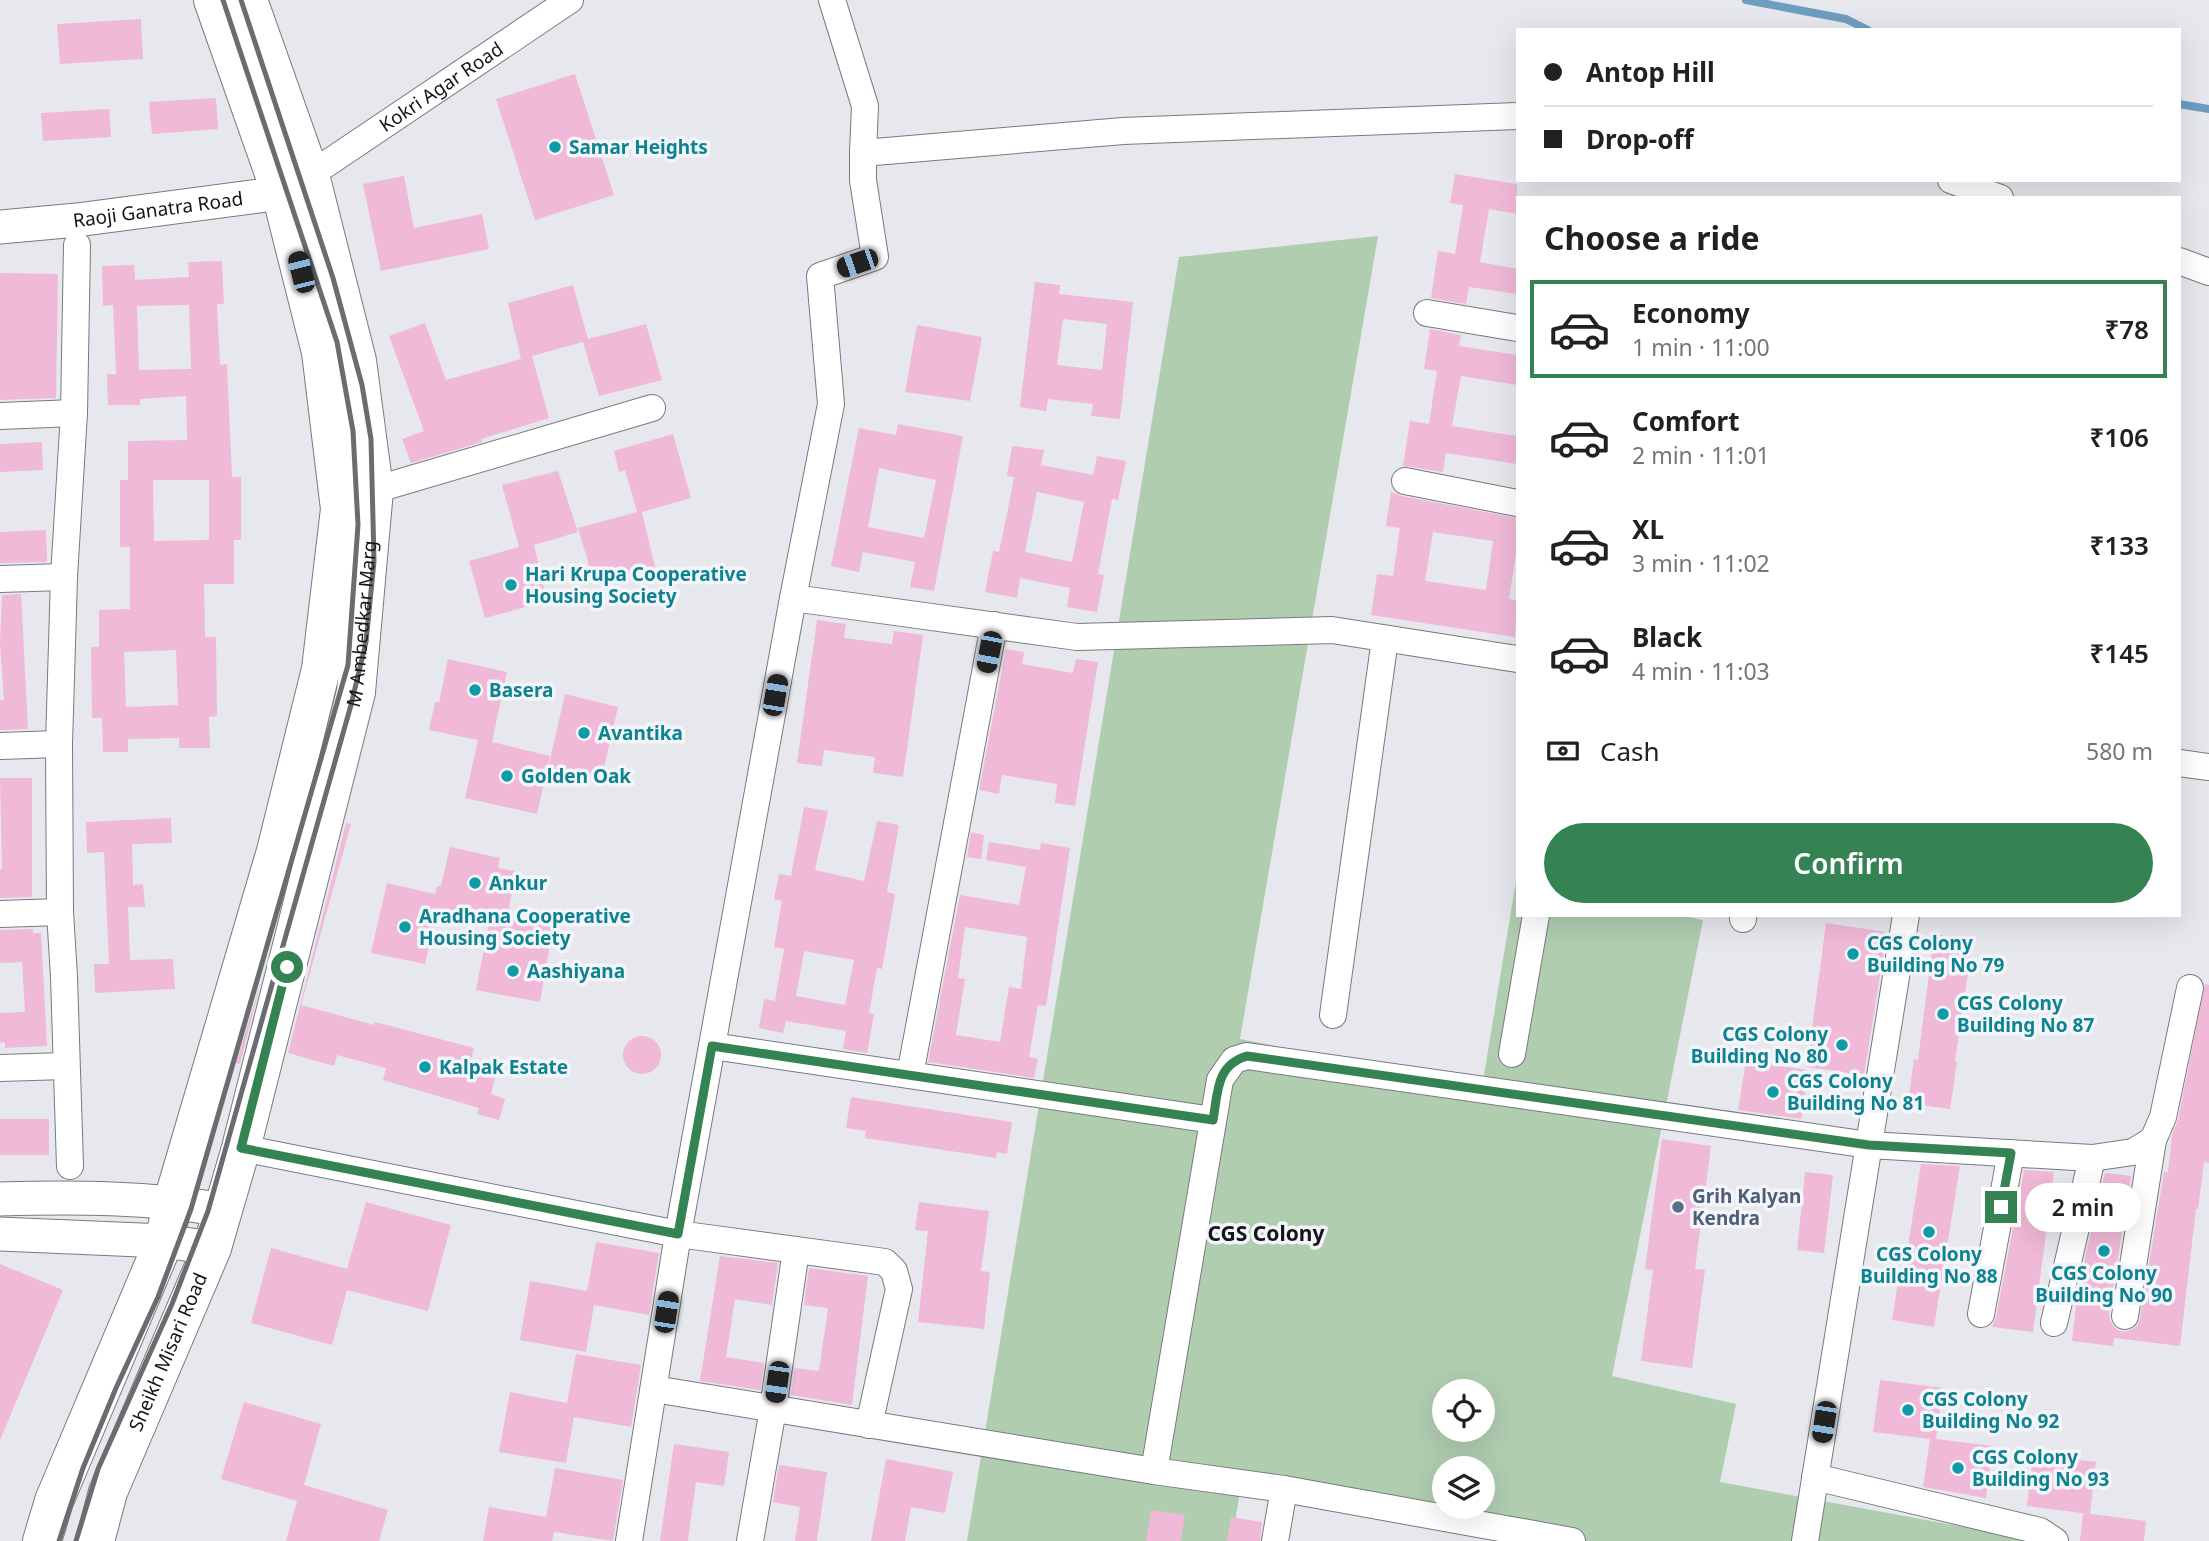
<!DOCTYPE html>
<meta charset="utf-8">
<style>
body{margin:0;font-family:"Noto Sans",sans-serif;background:#f6f6f6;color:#202124;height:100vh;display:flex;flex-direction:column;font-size:26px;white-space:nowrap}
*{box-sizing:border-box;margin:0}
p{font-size:23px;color:#757577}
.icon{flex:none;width:38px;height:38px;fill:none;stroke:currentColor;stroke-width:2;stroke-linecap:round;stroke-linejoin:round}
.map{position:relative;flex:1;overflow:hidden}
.side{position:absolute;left:1516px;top:196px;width:665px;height:721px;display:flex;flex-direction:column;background:#fff;border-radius:0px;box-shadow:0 7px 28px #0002}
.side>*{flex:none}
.hud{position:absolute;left:1516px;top:28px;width:665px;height:154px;border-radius:0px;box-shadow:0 7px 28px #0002;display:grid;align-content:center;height:154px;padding:0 28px;background:#fff}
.fabs{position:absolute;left:1432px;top:1379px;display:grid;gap:14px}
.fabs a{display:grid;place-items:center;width:63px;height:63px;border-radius:50%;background:#fff;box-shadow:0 7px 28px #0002;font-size:35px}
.end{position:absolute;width:32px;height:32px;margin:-16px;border:9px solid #358353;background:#fff;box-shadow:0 0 0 4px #fff}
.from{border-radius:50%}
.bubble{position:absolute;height:49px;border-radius:24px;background:#fff;box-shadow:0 7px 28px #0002;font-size:23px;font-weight:600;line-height:49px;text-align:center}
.car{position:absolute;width:21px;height:42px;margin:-21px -10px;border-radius:9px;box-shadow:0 0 5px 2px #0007;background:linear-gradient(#222 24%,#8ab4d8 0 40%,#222 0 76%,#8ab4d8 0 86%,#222 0)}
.hud b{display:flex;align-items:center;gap:24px;height:66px;font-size:26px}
.hud b+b{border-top:2px solid #e0e0e0}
.hud i{width:18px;height:18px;background:#202124}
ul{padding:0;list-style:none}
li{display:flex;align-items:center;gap:21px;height:98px;margin:0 14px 10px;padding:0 14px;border:4px solid transparent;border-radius:0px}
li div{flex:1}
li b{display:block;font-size:26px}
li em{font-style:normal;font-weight:600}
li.selected{border-color:#358353}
li>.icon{width:63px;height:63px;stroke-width:1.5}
h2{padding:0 28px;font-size:32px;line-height:84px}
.pay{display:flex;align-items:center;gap:18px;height:77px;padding:0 28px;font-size:26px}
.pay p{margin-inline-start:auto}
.button{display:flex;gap:14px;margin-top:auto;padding:14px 28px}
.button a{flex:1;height:80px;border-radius:42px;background:#358353;color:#fff;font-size:28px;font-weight:600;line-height:80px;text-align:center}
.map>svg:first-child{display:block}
.green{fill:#b0cdb0;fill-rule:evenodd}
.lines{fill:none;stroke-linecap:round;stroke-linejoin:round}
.stream{stroke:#6e9dc0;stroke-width:8}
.building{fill:#f0b9d7;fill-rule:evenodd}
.minor-casing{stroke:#787a7e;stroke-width:28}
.tertiary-casing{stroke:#787a7e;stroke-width:35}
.secondary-casing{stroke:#787a7e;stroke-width:40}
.minor{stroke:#fff;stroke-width:26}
.tertiary{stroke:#fff;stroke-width:33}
.secondary{stroke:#fff;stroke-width:38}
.rail{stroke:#6a6c6f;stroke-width:5}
.route{stroke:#358353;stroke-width:9}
.culture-dot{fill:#0f9aa8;stroke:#f3f5fb;stroke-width:2.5}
.service-dot{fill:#5c6f8a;stroke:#f3f5fb;stroke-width:2.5}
.labels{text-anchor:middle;stroke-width:7;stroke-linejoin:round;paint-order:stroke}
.street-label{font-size:19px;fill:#141516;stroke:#f3f5fb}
.culture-label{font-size:19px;font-weight:bold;fill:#0d838f;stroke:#f3f5fb;text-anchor:start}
.service-label{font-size:19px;font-weight:bold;fill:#4e5e75;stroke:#f3f5fb;text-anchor:start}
.neighbourhood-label{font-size:21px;font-weight:bold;fill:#141516;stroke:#f3f5fb}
</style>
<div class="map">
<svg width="2209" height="1541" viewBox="0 0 2209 1541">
<rect width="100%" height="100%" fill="#e6e8ee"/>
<path class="green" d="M 1378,236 L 1240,1039 L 1482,1087 L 1516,881 L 1517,915 L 1679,915 L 1703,920 L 1612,1376 L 1736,1404 L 1720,1482 L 2040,1541 L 1508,1541 L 1240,1491 L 1232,1541 L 967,1541 L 1179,257 ZM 1444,1391 L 1482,1391 L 1482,1430 L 1444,1430 ZM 1444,1468 L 1482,1468 L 1482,1507 L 1444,1507 Z"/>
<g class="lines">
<path class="stream" d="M 1746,0 L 1846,19 L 1868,30
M 2179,104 L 2209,109"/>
</g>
<path class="building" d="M 141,19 L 143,59 L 60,64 L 57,24 Z
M 575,74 L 614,195 L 535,220 L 496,99 Z
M 216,98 L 218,129 L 152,134 L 149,102 Z
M 109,109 L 111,137 L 43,141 L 41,113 Z
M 1455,174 L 1517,184 L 1517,214 L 1489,209 L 1480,262 L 1517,269 L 1517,294 L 1469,287 L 1466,304 L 1431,298 L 1438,251 L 1455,254 L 1463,205 L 1450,203 Z
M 404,176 L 414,228 L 482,214 L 489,249 L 381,271 L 363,184 Z
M 222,261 L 224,304 L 217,304 L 220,365 L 227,364 L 232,477 L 241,477 L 241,540 L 234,540 L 234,584 L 204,584 L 205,637 L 216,637 L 217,716 L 209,717 L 210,748 L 179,748 L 179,738 L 128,739 L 128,752 L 103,752 L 102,718 L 92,718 L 91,647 L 99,647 L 99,610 L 130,609 L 130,547 L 120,547 L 120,480 L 128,480 L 128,441 L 187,440 L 186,396 L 140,399 L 140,405 L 108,405 L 107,374 L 116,374 L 113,305 L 103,306 L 102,266 L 134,265 L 135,280 L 189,277 L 188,262 ZM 189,305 L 191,369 L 139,370 L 137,306 ZM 153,480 L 209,480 L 209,540 L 154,541 ZM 176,650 L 178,705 L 126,707 L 124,652 Z
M 0,273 L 58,274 L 56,398 L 0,400 Z
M 1035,282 L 1060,285 L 1059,294 L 1133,302 L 1120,419 L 1091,416 L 1093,404 L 1048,399 L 1046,411 L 1020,407 ZM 1063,319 L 1107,324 L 1102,370 L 1057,365 Z
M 573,285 L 588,339 L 646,324 L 662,380 L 599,396 L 583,342 L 532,356 L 549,418 L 481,439 L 482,442 L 411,463 L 402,439 L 424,431 L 389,336 L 425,323 L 446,380 L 524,358 L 521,359 L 508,303 Z
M 917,325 L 982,337 L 970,401 L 905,392 Z
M 1430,329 L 1461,335 L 1459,346 L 1517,355 L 1517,385 L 1461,376 L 1452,426 L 1517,436 L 1517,464 L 1446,453 L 1443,472 L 1403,466 L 1410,421 L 1429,424 L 1437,371 L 1424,369 Z
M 898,424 L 963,436 L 934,591 L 910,587 L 915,562 L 863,552 L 859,572 L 831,566 L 859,428 L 896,435 ZM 879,468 L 936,480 L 924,538 L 868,527 Z
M 673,434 L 691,498 L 642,512 L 655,568 L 595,585 L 578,528 L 637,512 L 625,470 L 619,472 L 614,451 Z
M 42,442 L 43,470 L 0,472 L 0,444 Z
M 1012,446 L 1044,450 L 1041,465 L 1093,475 L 1097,456 L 1126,461 L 1118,500 L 1112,499 L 1098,574 L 1104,575 L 1097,612 L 1067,607 L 1070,588 L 1020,578 L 1017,598 L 985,592 L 993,551 L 999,552 L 1007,514 L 1014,477 L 1007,476 ZM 1037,492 L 1084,502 L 1072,562 L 1025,552 Z
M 558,471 L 578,532 L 534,545 L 547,601 L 485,618 L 469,561 L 519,547 L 502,485 Z
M 1391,492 L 1402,496 L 1517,518 L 1517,547 L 1509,599 L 1517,600 L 1515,637 L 1371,615 L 1377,574 L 1393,576 L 1400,528 L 1386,526 ZM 1433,532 L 1493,541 L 1486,590 L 1425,581 Z
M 46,530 L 47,562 L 0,563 L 0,532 Z
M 21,594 L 28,729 L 0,730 L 0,700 L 4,700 L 0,642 L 2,595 Z
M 817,620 L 846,624 L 844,638 L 892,644 L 894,631 L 923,635 L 903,777 L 873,773 L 875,757 L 824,750 L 822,766 L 797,763 Z
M 1006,649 L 1024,652 L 1022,664 L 1073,673 L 1076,659 L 1098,662 L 1075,806 L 1055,803 L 1057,784 L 1002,775 L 999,794 L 979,790 Z
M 448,659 L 507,672 L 492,742 L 550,756 L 537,814 L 465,798 L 478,740 L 429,730 L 435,702 L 439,703 Z
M 565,694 L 618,707 L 601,780 L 548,768 Z
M 0,778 L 32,778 L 32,897 L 0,898 L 0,869 L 2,869 Z
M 804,807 L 828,811 L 815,870 L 864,881 L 877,821 L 899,825 L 887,892 L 895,894 L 882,969 L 877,968 L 869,1013 L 874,1014 L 867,1053 L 843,1049 L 846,1031 L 786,1021 L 783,1033 L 759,1028 L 764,999 L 775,1001 L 784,949 L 774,947 L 782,901 L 774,899 L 779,874 L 791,876 ZM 804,951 L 854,960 L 845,1005 L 796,996 Z
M 171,818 L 172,843 L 132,844 L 133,885 L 143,884 L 145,907 L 128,907 L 130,960 L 173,959 L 175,989 L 95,993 L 94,964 L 109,964 L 104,852 L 87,853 L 86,822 Z
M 346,823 L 351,824 L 301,1005 L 374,1025 L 375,1022 L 474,1048 L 468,1071 L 495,1078 L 491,1094 L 505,1099 L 499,1120 L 477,1114 L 479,1108 L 383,1080 L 386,1068 L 337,1055 L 334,1066 L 288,1053 Z
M 971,832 L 984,835 L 981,859 L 967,857 Z
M 989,842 L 1040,850 L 1041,843 L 1070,848 L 1046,1006 L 1038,1005 L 1029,1057 L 1038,1059 L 1034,1078 L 928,1062 L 960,895 L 1019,905 L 1026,867 L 986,860 ZM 965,927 L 1027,937 L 1021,989 L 1009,987 L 1000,1042 L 956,1035 L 965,979 L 958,978 Z
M 450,847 L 500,858 L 498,868 L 516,871 L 507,918 L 553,927 L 540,1002 L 476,990 L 490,918 L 438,908 L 425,964 L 371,953 L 387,883 L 435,894 L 437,886 L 441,886 Z
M 1826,923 L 1887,932 L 1864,1075 L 1807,1067 Z
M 33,929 L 33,933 L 41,933 L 47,1046 L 5,1048 L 5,1042 L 0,1043 L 0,1013 L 25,1012 L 22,962 L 0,963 L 0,930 Z
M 1934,934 L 1973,939 L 1955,1061 L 1957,1062 L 1950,1109 L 1908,1103 L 1914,1059 L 1918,1060 Z
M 261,981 L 240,1064 L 236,1063 Z
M 2205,984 L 2209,985 L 2209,1163 L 2204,1162 L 2198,1209 L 2196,1209 L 2180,1346 L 2114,1338 L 2113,1346 L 2072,1341 L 2077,1297 L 2081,1298 L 2085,1257 L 2105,1173 L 2131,1176 L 2109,1314 L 2110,1321 L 2116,1329 L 2123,1332 L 2131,1330 L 2137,1326 L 2140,1319 L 2164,1172 L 2168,1172 L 2172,1135 L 2178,1120 Z
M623 1055a19 19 0 1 1 38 0a19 19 0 1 1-38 0Z
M 1746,1061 L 1808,1070 L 1801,1119 L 1738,1110 Z
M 851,1097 L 1012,1122 L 1007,1154 L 997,1152 L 996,1158 L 865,1138 L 866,1131 L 846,1128 Z
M 0,1119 L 49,1119 L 49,1155 L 0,1155 Z
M 1662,1139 L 1711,1146 L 1695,1269 L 1705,1270 L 1692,1368 L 1641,1361 L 1653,1270 L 1645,1269 Z
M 1921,1164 L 1960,1166 L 1934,1327 L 1892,1320 L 1899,1276 L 1903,1277 Z
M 2024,1170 L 2054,1172 L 2033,1332 L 1992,1327 L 1996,1317 Z
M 1805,1172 L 1833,1175 L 1824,1253 L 1797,1250 Z
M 366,1202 L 451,1225 L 428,1311 L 347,1290 L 332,1345 L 251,1323 L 271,1248 L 347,1269 Z
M 919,1202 L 989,1211 L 981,1271 L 990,1272 L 984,1329 L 918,1322 L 928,1231 L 915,1230 Z
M 596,1242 L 659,1253 L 649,1315 L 594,1305 L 586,1352 L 520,1340 L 530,1281 L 587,1291 Z
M 720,1256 L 778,1263 L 772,1305 L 735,1299 L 726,1357 L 764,1363 L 760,1390 L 700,1381 Z
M 0,1264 L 63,1290 L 0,1440 Z
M 809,1268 L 868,1276 L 852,1405 L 791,1395 L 795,1368 L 819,1371 L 828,1308 L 804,1305 Z
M 576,1354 L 641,1365 L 631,1427 L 574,1417 L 566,1463 L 499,1452 L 510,1392 L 567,1403 Z
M 1880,1380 L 1943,1388 L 1936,1439 L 1993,1446 L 1986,1498 L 1923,1487 L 1930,1439 L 1873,1432 Z
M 244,1402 L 321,1424 L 304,1485 L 388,1510 L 379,1541 L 286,1541 L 297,1501 L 221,1479 Z
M 674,1444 L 729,1452 L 724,1486 L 696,1482 L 688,1541 L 660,1541 Z
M 2033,1455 L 2096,1462 L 2090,1514 L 2027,1506 Z
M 886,1459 L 953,1472 L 945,1513 L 911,1507 L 905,1541 L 871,1541 Z
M 779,1465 L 827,1472 L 817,1541 L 795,1541 L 800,1507 L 773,1502 Z
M 555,1468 L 623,1480 L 613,1541 L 554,1532 L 552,1541 L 483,1541 L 489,1507 L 546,1517 Z
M 1151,1510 L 1185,1515 L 1181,1541 L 1146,1541 Z
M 2083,1513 L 2146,1521 L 2144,1541 L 2080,1541 Z
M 1231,1517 L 1262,1522 L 1260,1541 L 1227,1541 Z"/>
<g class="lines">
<defs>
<g id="minor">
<path d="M 832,0 L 865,106 L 863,153 L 1123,131 L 1517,116"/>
<path id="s1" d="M 310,175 L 570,0"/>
<path d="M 1951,180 L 2000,198"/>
<path d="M 2179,261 L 2209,272"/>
<path d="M 1427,313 L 1517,328"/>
<path d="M 0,416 L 74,413"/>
<path d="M 1405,481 L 1517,503"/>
<path d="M 374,490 L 652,408"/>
<path d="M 0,579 L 64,577"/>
<path d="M 793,598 L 1077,637 L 1332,630 L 1517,659"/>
<path d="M 0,746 L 59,744"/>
<path d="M 2179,763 L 2209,767"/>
<path d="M 0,914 L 60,912"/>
<path d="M 1743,919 L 1743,915"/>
<path d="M 1333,1015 L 1385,639"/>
<path d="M 712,1046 L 1213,1120"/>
<path d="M 1512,1054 L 1536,915"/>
<path d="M 0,1068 L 66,1066"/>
<path d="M 910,1075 L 994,625"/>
<path d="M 241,1148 L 678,1234 L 885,1262 L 894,1271 L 899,1289 L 869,1425"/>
<path d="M 70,1166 L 64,977 L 60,912 L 59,744 L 64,577 L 74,413 L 77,245"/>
<path d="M 1981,1314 L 2011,1153"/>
<path d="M 2125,1316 L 2153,1140"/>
<path d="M 2054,1323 L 2092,1158"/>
<path d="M 654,1389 L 1154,1471 L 1284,1489 L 1572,1541"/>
<path d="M 1154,1471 L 1220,1080 L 1234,1060 L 1247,1056 L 1869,1145 L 2092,1158 L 2133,1152 L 2153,1140 L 2163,1117 L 2190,988"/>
<path d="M 1815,1477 L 2040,1531 L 2055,1541"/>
<path d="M 629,1541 L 678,1234 L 793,598 L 831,404 L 820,276 L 875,257 L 863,180 L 863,153"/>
<path d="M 750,1541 L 773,1409 L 796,1250"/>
<path d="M 1275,1541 L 1284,1489"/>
<path d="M 1805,1541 L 1906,915"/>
</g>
<g id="tertiary">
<path id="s2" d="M 0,227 L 77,220 L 281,193 L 303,179"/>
<path d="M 0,1199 C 75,1197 149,1197 223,1210"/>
<path d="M 0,1234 L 164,1241 L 212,1248"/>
</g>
<g id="secondary">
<path d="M 42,1541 L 54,1501 L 164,1241 L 173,1201 L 276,851 L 321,669 L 340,509 L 321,352 L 281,193 L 213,0"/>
<path id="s3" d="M 95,1541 L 108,1492 L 212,1248 L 241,1148 L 356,692 L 374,490 L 357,361 L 310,175 L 248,0"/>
</g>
</defs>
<use href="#minor" class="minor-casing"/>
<use href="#tertiary" class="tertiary-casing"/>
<use href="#secondary" class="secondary-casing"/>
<use href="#minor" class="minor"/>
<use href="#tertiary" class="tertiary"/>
<use href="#secondary" class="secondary"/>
<path class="rail" d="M 59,1541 L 83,1468 L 116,1388 L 158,1297 L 191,1209 L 348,665 L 358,525 L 353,431 L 337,342 L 223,0
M 76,1541 L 98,1469 L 172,1304 L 208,1211 L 351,705 L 366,642 L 374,561 L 371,439 L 362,385 L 333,278 L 241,0"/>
</g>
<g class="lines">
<path class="route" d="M 287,967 L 241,1148 L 678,1234 L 712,1046 L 1213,1120 C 1218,1092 1216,1065 1247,1056 L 1869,1145 L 2011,1153 L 2001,1207"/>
</g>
<g class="culture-dot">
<circle cx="555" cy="147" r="7"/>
<circle cx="511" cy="585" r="7"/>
<circle cx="475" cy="690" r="7"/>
<circle cx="584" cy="733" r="7"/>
<circle cx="507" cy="776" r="7"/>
<circle cx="475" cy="883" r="7"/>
<circle cx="405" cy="927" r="7"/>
<circle cx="1853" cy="954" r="7"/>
<circle cx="513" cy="971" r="7"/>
<circle cx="1943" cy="1014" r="7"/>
<circle cx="1842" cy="1045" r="7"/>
<circle cx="425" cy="1067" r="7"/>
<circle cx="1773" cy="1092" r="7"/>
<circle cx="1929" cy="1232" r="7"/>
<circle cx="2104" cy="1251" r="7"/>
<circle cx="1908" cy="1410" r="7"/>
<circle cx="1958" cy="1468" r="7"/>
</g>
<circle class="service-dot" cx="1678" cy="1207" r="7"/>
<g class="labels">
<g class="street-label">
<text dy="7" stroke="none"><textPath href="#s1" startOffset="158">Kokri Agar Road</textPath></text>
<text dy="7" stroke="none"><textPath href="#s2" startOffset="159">Raoji Ganatra Road</textPath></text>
<text dy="7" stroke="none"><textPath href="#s3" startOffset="959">M Ambedkar Marg</textPath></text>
<text dy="7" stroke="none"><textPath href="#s3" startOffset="203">Sheikh Misari Road</textPath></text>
</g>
<g class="culture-label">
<text x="569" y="154">Samar Heights</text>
<text x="525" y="581">Hari Krupa Cooperative<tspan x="525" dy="22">Housing Society</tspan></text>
<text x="489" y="697">Basera</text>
<text x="598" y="740">Avantika</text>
<text x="521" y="783">Golden Oak</text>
<text x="489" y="890">Ankur</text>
<text x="419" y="923">Aradhana Cooperative<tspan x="419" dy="22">Housing Society</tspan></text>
<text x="1867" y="950">CGS Colony<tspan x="1867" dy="22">Building No 79</tspan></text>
<text x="527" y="978">Aashiyana</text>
<text x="1957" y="1010">CGS Colony<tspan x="1957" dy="22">Building No 87</tspan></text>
<text x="1828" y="1041" text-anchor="end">CGS Colony<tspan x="1828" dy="22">Building No 80</tspan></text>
<text x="439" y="1074">Kalpak Estate</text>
<text x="1787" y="1088">CGS Colony<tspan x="1787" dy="22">Building No 81</tspan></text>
<text x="1929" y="1261" text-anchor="middle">CGS Colony<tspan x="1929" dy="22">Building No 88</tspan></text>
<text x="2104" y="1280" text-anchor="middle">CGS Colony<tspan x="2104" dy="22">Building No 90</tspan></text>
<text x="1922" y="1406">CGS Colony<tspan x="1922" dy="22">Building No 92</tspan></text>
<text x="1972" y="1464">CGS Colony<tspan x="1972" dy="22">Building No 93</tspan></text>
</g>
<g class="service-label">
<text x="1692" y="1203">Grih Kalyan<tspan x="1692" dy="22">Kendra</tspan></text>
</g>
<g class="neighbourhood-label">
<text x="1266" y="1241">CGS Colony</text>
</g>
</g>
</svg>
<div class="fabs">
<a><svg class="icon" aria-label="locate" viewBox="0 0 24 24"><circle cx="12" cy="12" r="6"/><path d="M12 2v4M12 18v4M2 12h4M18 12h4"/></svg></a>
<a><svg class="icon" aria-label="layers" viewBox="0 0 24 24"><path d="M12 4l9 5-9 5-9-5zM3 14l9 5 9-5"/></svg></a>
</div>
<i class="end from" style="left:287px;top:967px"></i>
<i class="end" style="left:2001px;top:1207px"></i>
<div class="bubble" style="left:2025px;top:1183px;width:116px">2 min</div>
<i class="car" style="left:857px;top:263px;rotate:251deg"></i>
<i class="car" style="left:301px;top:272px;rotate:346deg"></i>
<i class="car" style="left:989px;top:652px;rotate:191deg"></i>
<i class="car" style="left:775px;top:695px;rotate:10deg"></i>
<i class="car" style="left:666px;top:1312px;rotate:9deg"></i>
<i class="car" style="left:777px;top:1382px;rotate:188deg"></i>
<i class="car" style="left:1824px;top:1422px;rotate:189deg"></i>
<div class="hud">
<b><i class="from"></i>Antop Hill</b>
<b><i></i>Drop-off</b>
</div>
<section class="side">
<h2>Choose a ride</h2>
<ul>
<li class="selected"><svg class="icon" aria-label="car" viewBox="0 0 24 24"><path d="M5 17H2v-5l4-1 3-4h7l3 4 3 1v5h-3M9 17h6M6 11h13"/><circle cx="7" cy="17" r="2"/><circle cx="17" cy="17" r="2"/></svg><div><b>Economy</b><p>1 min · 11:00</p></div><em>₹78</em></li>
<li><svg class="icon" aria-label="car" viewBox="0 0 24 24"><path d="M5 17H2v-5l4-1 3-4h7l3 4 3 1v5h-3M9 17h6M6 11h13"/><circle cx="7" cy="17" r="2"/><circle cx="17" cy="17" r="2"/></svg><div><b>Comfort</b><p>2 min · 11:01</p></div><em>₹106</em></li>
<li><svg class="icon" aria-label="car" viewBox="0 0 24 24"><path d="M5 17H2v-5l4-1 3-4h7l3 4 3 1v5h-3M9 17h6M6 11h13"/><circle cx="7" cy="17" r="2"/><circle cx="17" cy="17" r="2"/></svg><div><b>XL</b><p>3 min · 11:02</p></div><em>₹133</em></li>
<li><svg class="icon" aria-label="car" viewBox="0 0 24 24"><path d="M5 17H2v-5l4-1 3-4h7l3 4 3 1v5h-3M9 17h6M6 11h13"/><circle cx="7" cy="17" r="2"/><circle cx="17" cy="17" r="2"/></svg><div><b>Black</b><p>4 min · 11:03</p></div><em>₹145</em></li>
</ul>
<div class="pay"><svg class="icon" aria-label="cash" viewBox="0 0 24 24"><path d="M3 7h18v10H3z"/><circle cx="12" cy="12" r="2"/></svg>Cash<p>580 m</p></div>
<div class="button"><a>Confirm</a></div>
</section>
</div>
